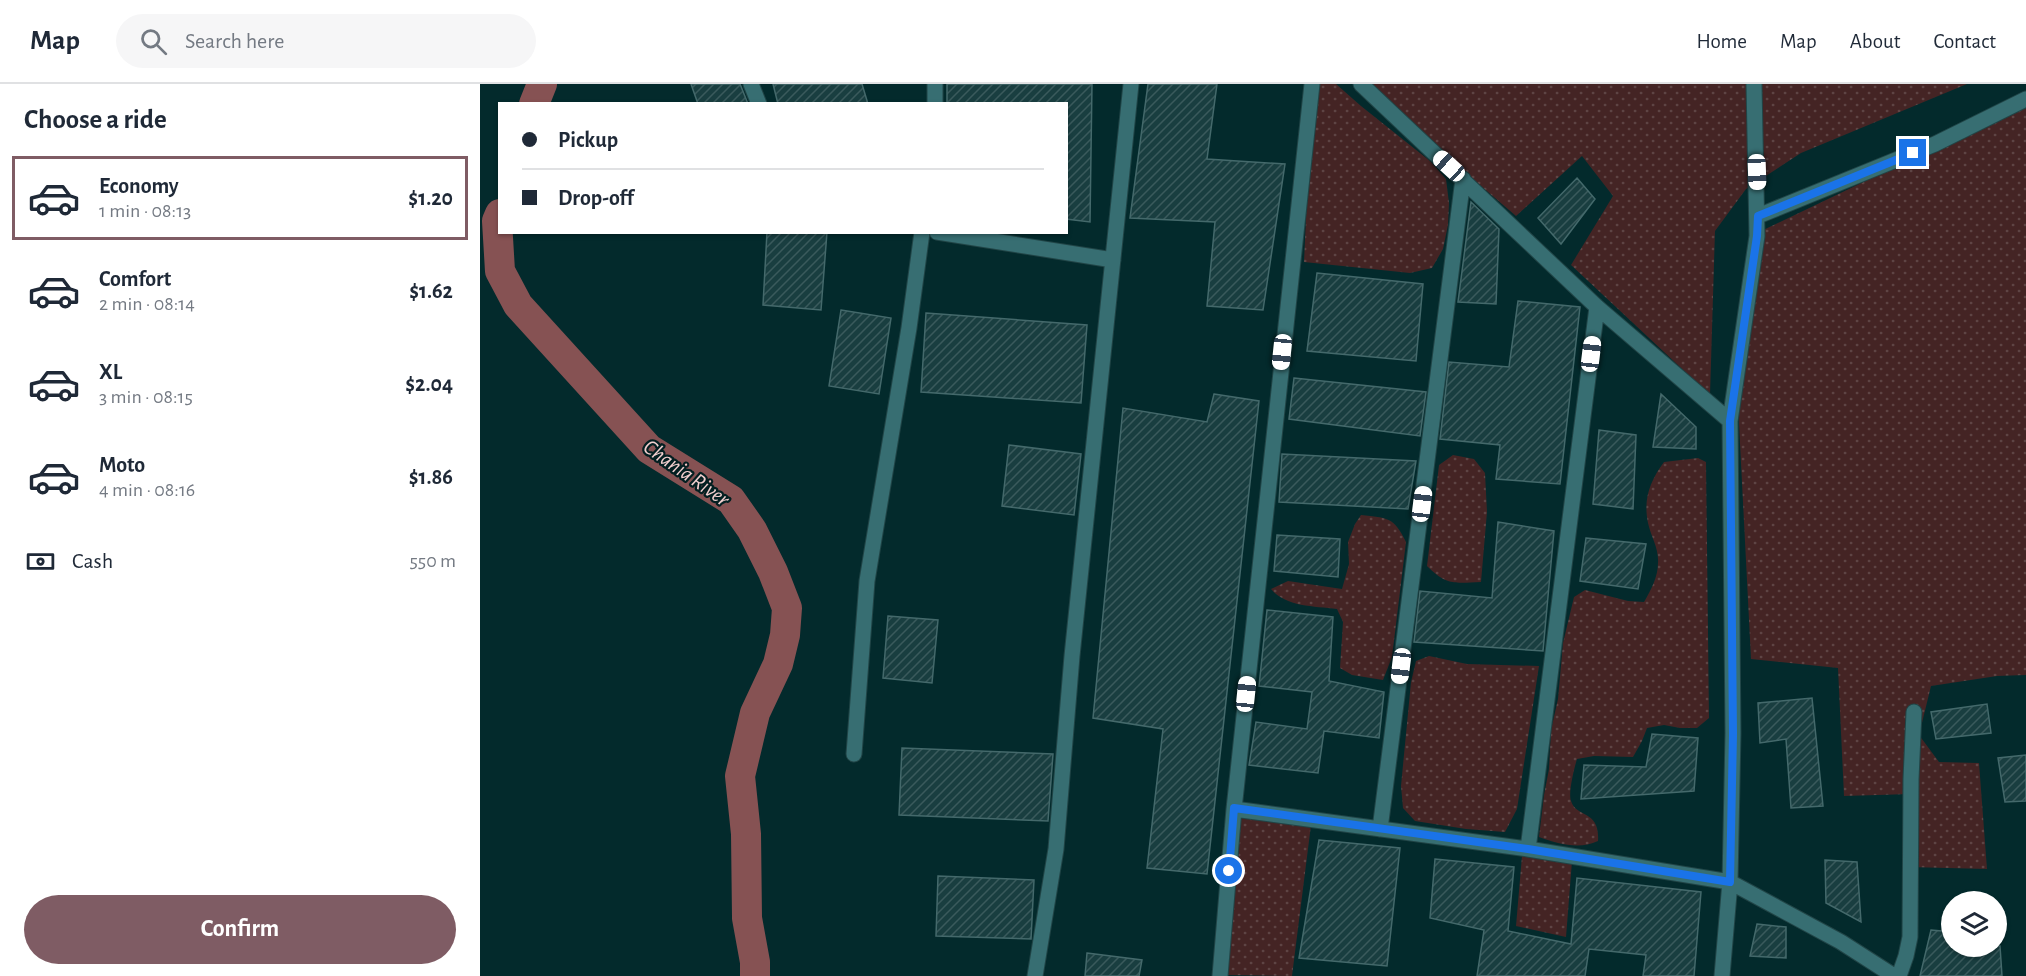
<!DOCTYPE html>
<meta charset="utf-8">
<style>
body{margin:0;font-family:"Alegreya Sans",sans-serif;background:#f6f6f7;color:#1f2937;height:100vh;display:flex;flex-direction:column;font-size:22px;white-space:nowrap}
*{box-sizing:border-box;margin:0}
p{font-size:20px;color:#747a83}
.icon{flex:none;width:33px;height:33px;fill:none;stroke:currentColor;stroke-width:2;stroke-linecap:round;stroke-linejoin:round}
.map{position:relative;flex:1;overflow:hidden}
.details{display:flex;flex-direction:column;background:#fff;width:480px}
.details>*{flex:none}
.banner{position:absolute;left:18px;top:18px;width:570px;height:132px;border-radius:0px;box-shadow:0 2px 4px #0004;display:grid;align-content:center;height:132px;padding:0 24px;background:#fff}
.fabs{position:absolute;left:1461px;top:807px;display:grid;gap:12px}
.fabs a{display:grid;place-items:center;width:66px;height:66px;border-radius:50%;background:#fff;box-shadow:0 2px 4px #0004;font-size:30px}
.end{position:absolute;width:27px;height:27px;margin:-14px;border:8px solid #1a73e8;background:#fff;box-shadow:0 0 0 3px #fff}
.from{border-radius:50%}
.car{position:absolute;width:18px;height:36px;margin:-18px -9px;border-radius:8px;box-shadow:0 0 4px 2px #0007;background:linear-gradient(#fff 24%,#345 0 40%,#fff 0 76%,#345 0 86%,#fff 0)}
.banner b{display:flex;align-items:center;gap:21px;height:57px;font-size:22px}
.banner b+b{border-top:2px solid #e0e1e3}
.banner i{width:15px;height:15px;background:#1f2937}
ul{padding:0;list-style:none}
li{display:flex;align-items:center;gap:18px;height:84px;margin:0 12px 9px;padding:0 12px;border:3px solid transparent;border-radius:0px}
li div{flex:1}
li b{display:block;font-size:22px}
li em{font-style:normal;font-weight:700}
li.current{border-color:#7f5c64}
li>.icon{width:54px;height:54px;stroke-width:1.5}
h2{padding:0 24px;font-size:27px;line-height:72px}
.pay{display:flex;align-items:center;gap:15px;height:66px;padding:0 24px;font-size:22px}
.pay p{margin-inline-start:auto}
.cta{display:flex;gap:12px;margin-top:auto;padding:12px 24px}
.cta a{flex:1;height:69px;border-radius:36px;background:#7f5c64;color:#fff;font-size:24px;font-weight:700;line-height:69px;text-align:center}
header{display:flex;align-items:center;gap:36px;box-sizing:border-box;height:84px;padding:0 30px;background:#fff;border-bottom:2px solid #e0e1e3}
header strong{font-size:28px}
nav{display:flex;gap:33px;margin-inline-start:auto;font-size:21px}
.search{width:420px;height:54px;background:#f6f6f7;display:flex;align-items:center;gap:15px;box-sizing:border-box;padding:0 21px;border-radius:33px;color:#747a83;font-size:22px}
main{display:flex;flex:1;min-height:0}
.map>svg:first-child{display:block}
.grass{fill:url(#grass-dots)}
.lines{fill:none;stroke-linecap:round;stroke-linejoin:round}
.river{stroke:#865253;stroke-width:30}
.building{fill:url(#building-hatch);stroke:#44696b;stroke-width:1.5}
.minor-casing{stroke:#214547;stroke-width:17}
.minor{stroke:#376e72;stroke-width:15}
.route{stroke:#1a73e8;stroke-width:8}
.labels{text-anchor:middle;stroke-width:4.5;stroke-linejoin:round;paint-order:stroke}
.water-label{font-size:22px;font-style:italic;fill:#f3cfcf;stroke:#031f21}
</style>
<header>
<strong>Map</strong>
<div class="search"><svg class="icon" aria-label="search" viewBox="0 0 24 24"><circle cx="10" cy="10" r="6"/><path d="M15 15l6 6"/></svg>Search here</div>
<nav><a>Home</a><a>Map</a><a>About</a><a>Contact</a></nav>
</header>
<main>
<section class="details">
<h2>Choose a ride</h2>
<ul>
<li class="current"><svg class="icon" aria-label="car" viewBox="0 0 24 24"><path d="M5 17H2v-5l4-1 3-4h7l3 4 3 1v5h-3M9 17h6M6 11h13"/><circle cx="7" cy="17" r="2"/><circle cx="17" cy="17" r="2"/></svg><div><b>Economy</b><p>1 min · 08:13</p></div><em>$1.20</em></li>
<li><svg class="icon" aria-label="car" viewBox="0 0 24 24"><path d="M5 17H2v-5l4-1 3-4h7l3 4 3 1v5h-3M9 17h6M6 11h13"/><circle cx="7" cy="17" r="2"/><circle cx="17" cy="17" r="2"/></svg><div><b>Comfort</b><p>2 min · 08:14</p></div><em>$1.62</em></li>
<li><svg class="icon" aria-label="car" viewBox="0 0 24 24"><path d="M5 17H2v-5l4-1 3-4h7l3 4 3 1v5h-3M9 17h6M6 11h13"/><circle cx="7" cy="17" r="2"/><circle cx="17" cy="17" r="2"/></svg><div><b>XL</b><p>3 min · 08:15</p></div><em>$2.04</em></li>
<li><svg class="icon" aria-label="car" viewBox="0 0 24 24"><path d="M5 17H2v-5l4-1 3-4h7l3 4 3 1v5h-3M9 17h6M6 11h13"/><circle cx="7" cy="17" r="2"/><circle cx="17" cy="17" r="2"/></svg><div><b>Moto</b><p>4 min · 08:16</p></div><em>$1.86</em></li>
</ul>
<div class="pay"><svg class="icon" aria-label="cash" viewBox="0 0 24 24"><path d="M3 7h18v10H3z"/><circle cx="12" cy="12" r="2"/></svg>Cash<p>550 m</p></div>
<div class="cta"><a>Confirm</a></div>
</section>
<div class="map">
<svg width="1546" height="892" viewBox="0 0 1546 892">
<defs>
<pattern id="grass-dots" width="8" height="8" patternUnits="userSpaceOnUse" patternTransform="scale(1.5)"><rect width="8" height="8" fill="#442424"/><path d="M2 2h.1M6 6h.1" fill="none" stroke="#5e4444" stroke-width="1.8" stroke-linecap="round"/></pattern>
<pattern id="building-hatch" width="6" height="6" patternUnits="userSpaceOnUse" patternTransform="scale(1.5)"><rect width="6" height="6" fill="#193e40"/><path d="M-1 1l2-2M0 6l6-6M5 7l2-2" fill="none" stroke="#3a5a5c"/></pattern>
</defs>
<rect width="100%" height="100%" fill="#032a2c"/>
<path class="grass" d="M 840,0 L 856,0 L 881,22 L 950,77 L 966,95 L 969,119 L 968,141 L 963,165 L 952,184 L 930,189 L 824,178 L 827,112 L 838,7 Z
M 882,0 L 1487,0 L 1321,69 L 1266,105 L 1235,147 L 1230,311 L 1091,181 L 1133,112 L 1102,72 L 1036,132 Z
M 1546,23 L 1546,591 L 1517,592 L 1451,602 L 1439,651 L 1459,678 L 1499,679 L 1507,785 L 1428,783 L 1431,710 L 1364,712 L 1358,584 L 1271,575 L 1258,320 L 1279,148 L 1471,56 Z
M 973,371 L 994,375 L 1005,389 L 1007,428 L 1001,498 C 975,499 967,502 947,482 L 959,381 Z
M 1218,374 L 1226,378 L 1229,634 L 1217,644 L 1200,644 L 1184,641 L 1167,644 L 1162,657 L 1153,673 L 1114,672 L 1097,675 C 1094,685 1088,709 1091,717 C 1097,735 1120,725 1118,757 C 1099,766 1079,760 1059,753 L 1064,711 L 1069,685 L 1071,646 L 1078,615 L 1083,559 L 1094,513 L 1105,506 L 1148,517 L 1164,518 C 1171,506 1178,493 1178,479 C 1179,464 1171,453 1168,439 C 1163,415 1170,397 1184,378 Z
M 881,431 C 908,434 914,433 926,458 L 912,573 L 903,596 L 872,591 L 860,584 L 863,538 L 857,525 C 834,522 806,523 791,505 L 808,497 L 862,505 L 869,480 L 868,458 L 875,440 Z
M 949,572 L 987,580 L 1059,582 L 1037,725 L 1025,748 L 986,745 L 935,737 L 923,724 L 921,702 L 931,598 L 936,577 Z
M 760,732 L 831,741 L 812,892 L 746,891 Z
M 1042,772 L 1092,777 L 1086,853 L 1036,842 Z"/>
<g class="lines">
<path class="river" d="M 54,20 L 62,0
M 20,130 L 17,137 L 20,187 L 38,221 L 169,365 L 251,416 L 272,446 L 293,488 L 307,524 L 305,551 L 298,580 L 275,629 L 260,692 L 266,750 L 267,834 L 275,878 L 275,892"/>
</g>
<path class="building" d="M 211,0 L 260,0 L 268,20 L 218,20 Z
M 293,0 L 382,0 L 388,20 L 298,20 Z
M 467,0 L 612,0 L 610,138 L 586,135 L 586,20 L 467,20 Z
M 668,0 L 737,0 L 727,75 L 805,80 L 783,226 L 727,222 L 735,138 L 650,134 Z
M 1097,94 L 1115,115 L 1081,160 L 1058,134 Z
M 991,118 L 1019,145 L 1016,220 L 978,218 Z
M 287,148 L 347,148 L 341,226 L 283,221 Z
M 837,189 L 943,200 L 936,277 L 827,267 Z
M 1038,217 L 1100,223 L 1080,400 L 1016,395 L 1020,361 L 960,355 L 969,278 L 1029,283 Z
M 361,226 L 411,234 L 399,310 L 349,302 Z
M 446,229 L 607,241 L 601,319 L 441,308 Z
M 814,294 L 946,308 L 940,352 L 809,335 Z
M 734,310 L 779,317 L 727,790 L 667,784 L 683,645 L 613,634 L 643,324 L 727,338 Z
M 1181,310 L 1216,343 L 1216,365 L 1173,363 Z
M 1119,346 L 1156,351 L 1153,425 L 1113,420 Z
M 529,361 L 601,370 L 594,431 L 522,422 Z
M 802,370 L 936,377 L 928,425 L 799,418 Z
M 1018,438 L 1074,447 L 1063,567 L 934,558 L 940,507 L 1012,514 Z
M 797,451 L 860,455 L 858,493 L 794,487 Z
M 1106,454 L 1166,460 L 1158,505 L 1100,497 Z
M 787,526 L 853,533 L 849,597 L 904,608 L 899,654 L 844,647 L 838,689 L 769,681 L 776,638 L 827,645 L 832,608 L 779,602 Z
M 408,532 L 458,536 L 452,599 L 403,594 Z
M 1332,614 L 1343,722 L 1311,724 L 1306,655 L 1280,659 L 1278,619 Z
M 1507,620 L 1511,649 L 1456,655 L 1451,628 Z
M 1172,650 L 1218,654 L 1214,707 L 1101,715 L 1104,681 L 1166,683 Z
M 422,664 L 573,670 L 568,737 L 419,731 Z
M 1546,671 L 1546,717 L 1525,718 L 1518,674 Z
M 839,756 L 920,764 L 907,882 L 819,874 Z
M 955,775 L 1034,783 L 1028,847 L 1091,860 L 1097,794 L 1221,808 L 1214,892 L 1163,892 L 1166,871 L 1109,865 L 1105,892 L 997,892 L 1004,846 L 950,834 Z
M 1345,776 L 1377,778 L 1381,838 L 1346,819 Z
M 458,792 L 554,796 L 551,855 L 456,852 Z
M 1277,840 L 1306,843 L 1306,874 L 1270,872 Z
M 1451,846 L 1472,848 L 1472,862 L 1520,862 L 1522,892 L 1440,892 Z
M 607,869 L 662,876 L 659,892 L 605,892 Z"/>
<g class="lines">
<defs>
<path id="minor" d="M 271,0 L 279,20
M 832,0 L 754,725 L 1048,765 L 1250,798 L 1242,892
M 881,0 L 1117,223 L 1250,337
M 1274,0 L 1277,152 L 1250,337 L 1253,649 L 1250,798 L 1361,858 L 1414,892
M 455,20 L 455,0
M 1278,132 L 1455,60 L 1546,15
M 457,148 L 633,176
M 374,670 L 387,497 L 429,244 L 442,148
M 900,745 L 983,95
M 1048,765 L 1117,223
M 555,892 L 576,765 L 592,572 L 651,0
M 740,892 L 754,725
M 1419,892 L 1426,872 L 1430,853 L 1431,695 L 1434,628"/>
</defs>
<use href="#minor" class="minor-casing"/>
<use href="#minor" class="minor"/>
</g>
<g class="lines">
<path class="route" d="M 749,787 L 754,724 L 1048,765 L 1250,798 L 1253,650 L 1250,337 L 1277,152 L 1278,132 L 1433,69"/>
</g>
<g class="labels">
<g class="water-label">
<text transform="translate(207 388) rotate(35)" y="8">Chania River</text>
</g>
</g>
</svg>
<div class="fabs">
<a><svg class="icon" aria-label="layers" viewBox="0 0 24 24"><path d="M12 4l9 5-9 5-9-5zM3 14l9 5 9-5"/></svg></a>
</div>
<i class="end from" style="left:749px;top:787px"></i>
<i class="end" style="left:1433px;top:69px"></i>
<i class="car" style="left:969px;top:82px;rotate:312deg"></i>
<i class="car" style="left:1277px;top:88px;rotate:178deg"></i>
<i class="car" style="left:802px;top:268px;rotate:186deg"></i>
<i class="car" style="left:1111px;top:270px;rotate:7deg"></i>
<i class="car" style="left:942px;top:420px;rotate:7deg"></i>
<i class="car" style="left:921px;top:582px;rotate:187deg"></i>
<i class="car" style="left:766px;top:610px;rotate:6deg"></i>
<div class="banner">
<b><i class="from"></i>Pickup</b>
<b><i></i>Drop-off</b>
</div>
</div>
</main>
